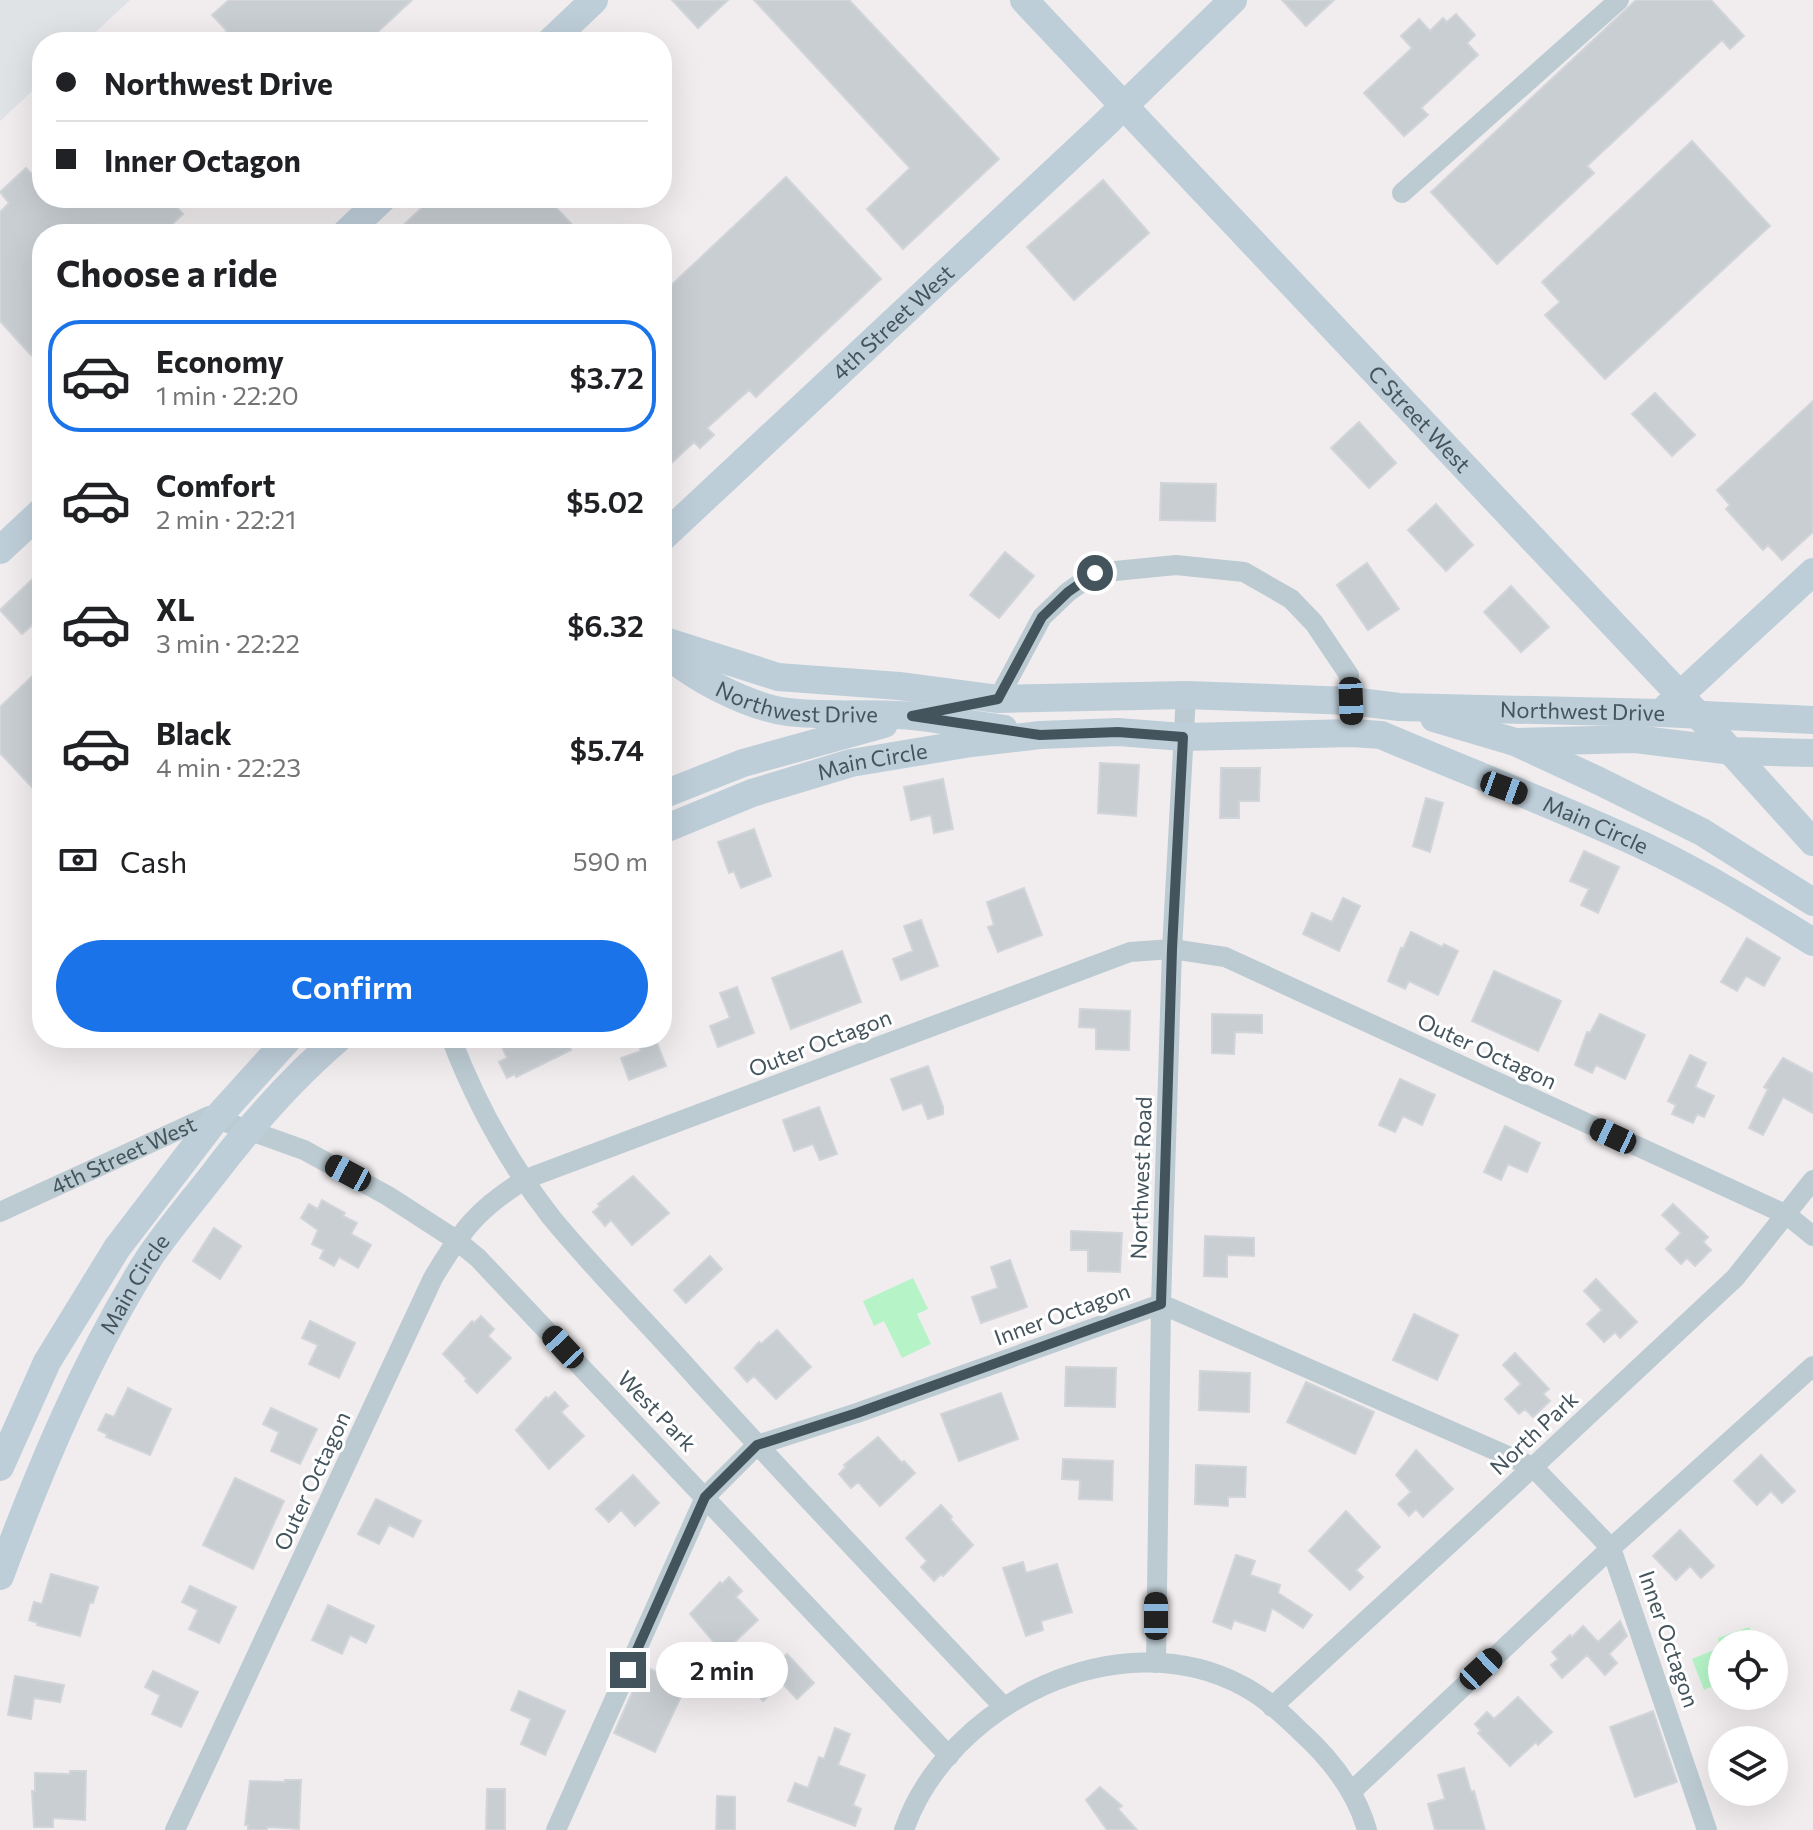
<!DOCTYPE html>
<meta charset="utf-8">
<style>
body{margin:0;font-family:Commissioner,sans-serif;background:#f2f2f2;color:#202124;height:100vh;display:flex;flex-direction:column;font-size:30px;white-space:nowrap}
*{box-sizing:border-box;margin:0}
p{font-size:26px;color:#757577}
.icon{flex:none;width:44px;height:44px;fill:none;stroke:currentColor;stroke-width:2;stroke-linecap:round;stroke-linejoin:round}
.map{position:relative;flex:1;overflow:hidden}
.sheet{position:absolute;left:32px;top:224px;width:640px;height:824px;display:flex;flex-direction:column;background:#fff;border-radius:32px;box-shadow:0 8px 32px #0002}
.sheet>*{flex:none}
.banner{position:absolute;left:32px;top:32px;width:640px;height:176px;border-radius:32px;box-shadow:0 8px 32px #0002;display:grid;align-content:center;height:176px;padding:0 24px;background:#fff}
.controls{position:absolute;left:1708px;top:1630px;display:grid;gap:16px}
.controls a{display:grid;place-items:center;width:80px;height:80px;border-radius:50%;background:#fff;box-shadow:0 8px 32px #0002;font-size:40px}
.end{position:absolute;width:36px;height:36px;margin:-18px;border:10px solid #44545d;background:#fff;box-shadow:0 0 0 4px #fff}
.from{border-radius:50%}
.bubble{position:absolute;height:56px;border-radius:28px;background:#fff;box-shadow:0 8px 32px #0002;font-size:26px;font-weight:600;line-height:56px;text-align:center}
.car{position:absolute;width:24px;height:48px;margin:-24px -12px;border-radius:10px;box-shadow:0 0 6px 2px #0007;background:linear-gradient(#222 24%,#8ab4d8 0 40%,#222 0 76%,#8ab4d8 0 86%,#222 0)}
.banner b{display:flex;align-items:center;gap:28px;height:76px;font-size:30px}
.banner b+b{border-top:2px solid #e0e0e0}
.banner i{width:20px;height:20px;background:#202124}
ul{padding:0;list-style:none}
li{display:flex;align-items:center;gap:24px;height:112px;margin:0 16px 12px;padding:0 8px;border:4px solid transparent;border-radius:32px}
li div{flex:1}
li b{display:block;font-size:30px}
li em{font-style:normal;font-weight:600}
li.active{border-color:#1a73e8}
li>.icon{width:72px;height:72px;stroke-width:1.5}
h2{padding:0 24px;font-size:36px;line-height:96px}
.pay{display:flex;align-items:center;gap:20px;height:88px;padding:0 24px;font-size:30px}
.pay p{margin-inline-start:auto}
.action{display:flex;gap:16px;margin-top:auto;padding:16px 24px}
.action a{flex:1;height:92px;border-radius:48px;background:#1a73e8;color:#fff;font-size:32px;font-weight:600;line-height:92px;text-align:center}
.map>svg:first-child{display:block}
.airport{fill:#dfe3e6}
.green{fill:#b6f4c7}
.building{fill:#c9ced3;stroke:#d1d5da;stroke-width:2}
.lines{fill:none;stroke-linecap:round;stroke-linejoin:round}
.street{stroke:#bccbd2;stroke-width:20}
.secondary{stroke:#beced9;stroke-width:28}
.route{stroke:#44545d;stroke-width:10}
.labels{text-anchor:middle;stroke-width:6;stroke-linejoin:round;paint-order:stroke}
.street-label{font-size:22px;fill:#44545d;stroke:#fff}
</style>
<div class="map">
<svg width="1813" height="1830" viewBox="0 0 1813 1830">
<rect width="100%" height="100%" fill="#f1edee"/>
<path class="airport" d="M 0,0 L 130,0 L 85,42 L 42,42 L 42,82 L 0,121 Z"/>
<path class="green" d="M 913,1278 L 928,1309 L 917,1314 L 931,1344 L 902,1358 L 884,1321 L 874,1326 L 863,1301 Z
M 1749,1627 L 1757,1644 L 1722,1644 L 1722,1682 L 1704,1690 L 1692,1659 L 1719,1648 L 1718,1638 Z"/>
<path class="building" d="M 229,0 L 412,0 L 367,42 L 215,42 L 227,31 L 212,15 Z
M 672,0 L 728,0 L 698,28 Z
M 754,0 L 849,0 L 999,159 L 903,249 L 867,209 L 910,168 Z
M 1282,0 L 1334,0 L 1306,26 Z
M 1636,0 L 1711,0 L 1744,36 L 1730,49 L 1722,40 L 1587,166 L 1594,173 L 1497,264 L 1431,192 Z
M 1456,14 L 1475,35 L 1467,43 L 1478,55 L 1421,108 L 1428,115 L 1404,136 L 1364,93 L 1412,48 L 1401,36 L 1419,19 L 1430,31 L 1443,18 L 1447,22 Z
M 1692,141 L 1770,226 L 1605,379 L 1545,315 L 1560,302 L 1542,282 Z
M 26,168 L 42,185 L 42,198 L 169,198 L 183,214 L 162,234 L 42,234 L 42,345 L 31,355 L 0,321 L 0,212 L 9,203 L 0,192 Z
M 786,177 L 881,279 L 756,397 L 749,390 L 707,428 L 714,435 L 700,448 L 694,442 L 662,472 L 662,294 Z
M 1103,180 L 1149,233 L 1074,300 L 1027,247 Z
M 432,198 L 547,198 L 581,234 L 394,234 Z
M 1655,393 L 1695,435 L 1672,456 L 1632,414 Z
M 1813,401 L 1813,532 L 1782,560 L 1768,545 L 1763,550 L 1726,509 L 1730,505 L 1717,490 Z
M 1359,422 L 1396,463 L 1369,488 L 1331,448 Z
M 1161,483 L 1216,484 L 1215,521 L 1160,520 Z
M 1436,504 L 1473,545 L 1446,571 L 1408,530 Z
M 1005,552 L 1034,576 L 999,618 L 970,595 Z
M 1367,563 L 1399,609 L 1368,630 L 1337,585 Z
M 42,570 L 42,616 L 22,634 L 0,610 Z
M 1511,586 L 1549,627 L 1521,652 L 1484,612 Z
M 42,667 L 42,798 L 0,753 L 0,707 Z
M 1100,763 L 1139,765 L 1136,816 L 1098,813 Z
M 1221,768 L 1260,768 L 1259,801 L 1239,801 L 1239,818 L 1220,818 Z
M 943,779 L 953,829 L 934,833 L 931,815 L 911,820 L 904,787 Z
M 1426,798 L 1443,803 L 1430,852 L 1413,846 Z
M 754,829 L 771,876 L 741,888 L 734,871 L 729,873 L 718,842 Z
M 1584,851 L 1619,867 L 1598,913 L 1581,905 L 1589,889 L 1570,881 Z
M 1024,888 L 1042,935 L 998,952 L 988,927 L 994,925 L 987,902 Z
M 1343,898 L 1360,906 L 1339,951 L 1303,934 L 1312,913 L 1332,922 Z
M 921,920 L 938,966 L 901,980 L 893,959 L 913,951 L 904,926 Z
M 1411,932 L 1442,947 L 1444,944 L 1458,951 L 1438,995 L 1409,981 L 1405,989 L 1388,981 L 1401,948 L 1403,949 Z
M 1747,938 L 1780,958 L 1764,986 L 1746,976 L 1737,991 L 1721,982 Z
M 842,951 L 861,1002 L 791,1029 L 772,978 Z
M 1494,971 L 1561,1001 L 1538,1051 L 1472,1021 Z
M 737,987 L 754,1033 L 718,1047 L 710,1026 L 730,1018 L 720,993 Z
M 1080,1009 L 1130,1011 L 1129,1050 L 1096,1049 L 1096,1028 L 1079,1027 Z
M 1212,1014 L 1262,1015 L 1262,1033 L 1235,1032 L 1234,1054 L 1212,1053 Z
M 1600,1014 L 1645,1035 L 1625,1079 L 1596,1065 L 1592,1073 L 1575,1065 L 1587,1032 L 1590,1033 Z
M 498,1038 L 566,1038 L 571,1050 L 516,1077 L 515,1074 L 507,1078 L 499,1062 L 507,1058 Z
M 636,1038 L 655,1038 L 666,1066 L 629,1080 L 621,1058 L 641,1051 Z
M 1690,1055 L 1706,1063 L 1695,1087 L 1714,1096 L 1704,1117 L 1697,1114 L 1693,1123 L 1672,1114 L 1676,1105 L 1668,1101 Z
M 1783,1058 L 1813,1074 L 1813,1113 L 1783,1097 L 1763,1135 L 1749,1128 L 1768,1089 L 1764,1087 Z
M 928,1066 L 943,1107 L 943,1114 L 928,1119 L 922,1103 L 903,1110 L 891,1079 Z
M 1400,1079 L 1435,1095 L 1422,1125 L 1403,1116 L 1395,1132 L 1379,1125 Z
M 819,1107 L 837,1154 L 820,1160 L 813,1144 L 794,1151 L 783,1120 Z
M 1505,1126 L 1540,1143 L 1527,1172 L 1508,1164 L 1501,1180 L 1484,1172 Z
M 633,1176 L 669,1213 L 632,1245 L 611,1220 L 605,1226 L 593,1212 L 600,1206 L 598,1204 Z
M 322,1200 L 345,1213 L 343,1216 L 357,1223 L 351,1234 L 371,1245 L 358,1268 L 339,1257 L 334,1266 L 320,1258 L 324,1250 L 312,1244 L 318,1230 L 301,1218 L 309,1204 L 318,1209 Z
M 1673,1204 L 1708,1237 L 1703,1242 L 1711,1250 L 1695,1266 L 1687,1258 L 1681,1264 L 1666,1249 L 1681,1233 L 1662,1215 Z
M 214,1228 L 241,1246 L 220,1279 L 193,1261 Z
M 1071,1231 L 1122,1233 L 1120,1272 L 1088,1271 L 1088,1250 L 1071,1250 Z
M 1205,1236 L 1254,1238 L 1254,1256 L 1227,1255 L 1227,1277 L 1204,1276 Z
M 710,1256 L 722,1269 L 686,1303 L 674,1290 Z
M 1010,1260 L 1027,1307 L 981,1323 L 972,1297 L 998,1288 L 991,1267 Z
M 1596,1279 L 1637,1322 L 1620,1338 L 1615,1332 L 1604,1342 L 1587,1324 L 1602,1310 L 1584,1291 Z
M 1414,1314 L 1458,1335 L 1437,1380 L 1393,1360 Z
M 481,1316 L 494,1329 L 488,1336 L 511,1358 L 477,1393 L 465,1381 L 467,1379 L 443,1354 L 472,1321 L 474,1323 Z
M 310,1321 L 355,1343 L 339,1378 L 309,1364 L 318,1345 L 302,1338 Z
M 777,1330 L 811,1367 L 776,1399 L 754,1376 L 747,1382 L 735,1368 L 759,1342 L 761,1344 Z
M 1515,1353 L 1549,1389 L 1543,1394 L 1550,1401 L 1533,1417 L 1525,1409 L 1519,1414 L 1505,1399 L 1521,1384 L 1503,1365 Z
M 1066,1367 L 1116,1368 L 1115,1407 L 1065,1406 Z
M 1200,1371 L 1250,1373 L 1249,1412 L 1199,1410 Z
M 1306,1382 L 1374,1412 L 1355,1454 L 1287,1422 Z
M 128,1388 L 171,1409 L 150,1455 L 106,1437 L 107,1434 L 98,1430 L 106,1414 L 114,1417 Z
M 555,1392 L 568,1406 L 561,1412 L 584,1436 L 549,1469 L 516,1430 L 546,1397 L 548,1399 Z
M 1001,1393 L 1018,1439 L 959,1461 L 941,1414 Z
M 271,1408 L 317,1429 L 300,1464 L 271,1451 L 279,1432 L 263,1424 Z
M 878,1437 L 902,1463 L 904,1461 L 915,1473 L 880,1506 L 858,1482 L 851,1488 L 839,1474 L 846,1467 L 844,1465 Z
M 1416,1450 L 1453,1489 L 1423,1517 L 1416,1509 L 1409,1516 L 1398,1504 L 1411,1492 L 1396,1475 Z
M 1761,1455 L 1795,1491 L 1782,1503 L 1771,1491 L 1757,1505 L 1734,1481 Z
M 1063,1459 L 1113,1461 L 1112,1500 L 1079,1499 L 1080,1480 L 1062,1479 Z
M 1196,1465 L 1246,1467 L 1245,1497 L 1228,1497 L 1228,1506 L 1195,1504 Z
M 633,1475 L 659,1503 L 635,1526 L 621,1510 L 609,1522 L 596,1509 Z
M 235,1478 L 284,1501 L 253,1569 L 203,1545 Z
M 376,1499 L 421,1521 L 413,1537 L 389,1525 L 379,1544 L 358,1534 Z
M 941,1505 L 952,1517 L 950,1519 L 973,1545 L 943,1576 L 941,1574 L 934,1581 L 921,1567 L 927,1561 L 906,1538 Z
M 1346,1511 L 1380,1547 L 1356,1570 L 1363,1577 L 1350,1590 L 1309,1551 Z
M 1680,1530 L 1714,1566 L 1701,1578 L 1690,1566 L 1676,1580 L 1653,1556 Z
M 1236,1555 L 1255,1561 L 1250,1575 L 1280,1585 L 1278,1593 L 1312,1615 L 1303,1628 L 1272,1608 L 1265,1631 L 1234,1620 L 1231,1629 L 1213,1622 Z
M 1023,1562 L 1026,1573 L 1057,1564 L 1072,1612 L 1041,1621 L 1043,1630 L 1026,1636 L 1003,1568 Z
M 51,1574 L 98,1587 L 93,1603 L 90,1602 L 80,1636 L 37,1625 L 38,1623 L 29,1620 L 34,1602 L 42,1604 Z
M 729,1577 L 742,1591 L 736,1597 L 758,1620 L 723,1653 L 690,1614 L 720,1582 L 722,1584 Z
M 190,1586 L 236,1607 L 219,1643 L 189,1629 L 198,1610 L 182,1602 Z
M 328,1605 L 374,1626 L 366,1643 L 350,1635 L 342,1654 L 312,1640 Z
M 1620,1621 L 1627,1636 L 1609,1654 L 1617,1663 L 1605,1675 L 1587,1655 L 1562,1678 L 1551,1665 L 1558,1659 L 1552,1652 L 1570,1635 L 1572,1637 L 1583,1626 L 1598,1642 Z
M 787,1654 L 814,1683 L 797,1699 L 782,1683 L 763,1701 L 751,1687 Z
M 644,1666 L 686,1686 L 655,1752 L 614,1733 Z
M 153,1671 L 198,1692 L 181,1727 L 152,1714 L 160,1695 L 145,1687 Z
M 15,1676 L 64,1685 L 60,1702 L 34,1698 L 31,1719 L 8,1715 Z
M 519,1691 L 565,1711 L 545,1755 L 521,1744 L 531,1719 L 511,1710 Z
M 1518,1697 L 1552,1732 L 1538,1745 L 1536,1742 L 1510,1766 L 1478,1733 L 1481,1731 L 1475,1724 L 1487,1712 L 1494,1719 Z
M 1653,1711 L 1677,1782 L 1635,1797 L 1610,1727 Z
M 835,1728 L 850,1734 L 838,1765 L 865,1775 L 853,1805 L 861,1809 L 855,1826 L 788,1801 L 795,1783 L 808,1788 L 819,1757 L 824,1759 Z
M 1464,1768 L 1471,1792 L 1474,1791 L 1485,1830 L 1435,1830 L 1428,1804 L 1445,1799 L 1438,1775 Z
M 70,1771 L 86,1771 L 85,1820 L 53,1818 L 53,1827 L 34,1827 L 32,1791 L 35,1791 L 35,1773 L 70,1774 Z
M 285,1780 L 301,1780 L 299,1829 L 267,1827 L 267,1830 L 248,1830 L 248,1825 L 245,1825 L 250,1781 L 285,1782 Z
M 1100,1787 L 1122,1806 L 1118,1809 L 1137,1830 L 1107,1830 L 1086,1800 Z
M 487,1789 L 505,1789 L 505,1830 L 486,1830 Z
M 717,1796 L 735,1797 L 735,1830 L 716,1830 Z"/>
<g class="lines">
<g class="street">
<path d="M 1402,193 L 1619,0"/>
<path d="M 998,699 L 1042,617 L 1068,592 L 1095,573 L 1176,565 L 1244,572 L 1291,599 L 1314,623 L 1349,675 L 1352,733"/>
<path d="M 451,1038 C 475,1101 509,1163 551,1217 C 593,1268 641,1316 685,1365 C 789,1481 896,1593 1003,1706"/>
<path id="s1" d="M 0,1212 L 209,1116 L 304,1150 L 388,1196 L 456,1240 L 478,1258 L 949,1756"/>
<path d="M 1156,1663 L 1161,1304 L 1172,949 L 1186,695"/>
<path d="M 1272,1707 L 1533,1467 L 1735,1278 L 1813,1180"/>
<path d="M 1352,1791 L 1611,1548 L 1813,1366"/>
<path d="M 175,1830 L 433,1278 C 461,1231 478,1208 526,1179 L 1130,952 L 1172,949 L 1225,957 L 1787,1215 L 1813,1236"/>
<path d="M 556,1830 L 705,1497 L 757,1445 L 857,1413 L 1161,1304 L 1533,1467 L 1611,1548 L 1707,1830"/>
<path d="M 904,1830 C 948,1704 1119,1619 1243,1686 C 1264,1697 1283,1714 1300,1731 C 1330,1758 1356,1791 1367,1830"/>
</g>
<g class="secondary">
<path id="s2" d="M 1024,0 L 1680,695 L 1813,842"/>
<path d="M 550,42 L 594,0"/>
<path d="M 345,234 L 383,198"/>
<path id="s3" d="M 662,538 L 1101,128 L 1233,0"/>
<path d="M 0,550 L 42,511"/>
<path id="s4" d="M 662,640 L 778,677 L 899,686 L 998,699 L 1186,695 L 1351,701 L 1399,707 L 1661,713 L 1813,720"/>
<path id="s5" d="M 662,649 C 690,677 749,707 788,712 C 829,717 871,712 912,716 C 942,719 973,725 1004,729"/>
<path d="M 1667,707 L 1813,572"/>
<path d="M 1434,718 L 1515,742 L 1599,781 L 1702,832 L 1813,902"/>
<path d="M 1517,742 L 1635,739 L 1732,751 L 1813,753"/>
<path d="M 662,795 L 743,763 L 884,724"/>
<path id="s6" d="M 662,830 L 752,793 L 851,763 L 971,743 L 1040,735 L 1118,732 L 1183,737 L 1352,733 L 1381,735 C 1468,772 1558,806 1644,846 C 1703,874 1758,908 1813,942"/>
<path d="M 0,1467 L 47,1362 L 117,1248 L 215,1120 L 289,1038"/>
<path id="s7" d="M 0,1576 C 41,1466 86,1358 149,1258 C 168,1230 191,1203 212,1176 C 250,1126 291,1079 339,1038"/>
</g>
</g>
<g class="lines">
<path class="route" d="M 628,1670 L 705,1497 L 757,1445 L 857,1413 L 1161,1304 L 1172,949 L 1183,737 L 1118,732 L 1040,735 L 912,716 L 998,699 L 1042,617 L 1068,592 L 1095,573"/>
</g>
<g class="labels">
<g class="street-label">
<text dy="8" stroke="none"><textPath href="#s3" startOffset="316">4th Street West</textPath></text>
<text dy="8" stroke="none"><textPath href="#s2" startOffset="576">C Street West</textPath></text>
<text dy="8" stroke="none"><textPath href="#s5" startOffset="150">Northwest Drive</textPath></text>
<text dy="8" stroke="none"><textPath href="#s4" startOffset="928">Northwest Drive</textPath></text>
<text dy="8" stroke="none"><textPath href="#s6" startOffset="222">Main Circle</textPath></text>
<text dy="8" stroke="none"><textPath href="#s6" startOffset="966">Main Circle</textPath></text>
<text transform="translate(820 1043) rotate(-21)" y="8">Outer Octagon</text>
<text transform="translate(1487 1051) rotate(25)" y="8">Outer Octagon</text>
<text dy="8" stroke="none"><textPath href="#s1" startOffset="136">4th Street West</textPath></text>
<text transform="translate(1141 1178) rotate(-88)" y="8">Northwest Road</text>
<text dy="8" stroke="none"><textPath href="#s7" startOffset="322">Main Circle</textPath></text>
<text transform="translate(1062 1314) rotate(-20)" y="8">Inner Octagon</text>
<text transform="translate(657 1411) rotate(46)" y="8">West Park</text>
<text transform="translate(1534 1433) rotate(-43)" y="8">North Park</text>
<text transform="translate(312 1481) rotate(-65)" y="8">Outer Octagon</text>
<text transform="translate(1669 1639) rotate(71)" y="8">Inner Octagon</text>
</g>
</g>
</svg>
<div class="controls">
<a><svg class="icon" aria-label="locate" viewBox="0 0 24 24"><circle cx="12" cy="12" r="6"/><path d="M12 2v4M12 18v4M2 12h4M18 12h4"/></svg></a>
<a><svg class="icon" aria-label="layers" viewBox="0 0 24 24"><path d="M12 4l9 5-9 5-9-5zM3 14l9 5 9-5"/></svg></a>
</div>
<i class="end from" style="left:1095px;top:573px"></i>
<i class="end" style="left:628px;top:1670px"></i>
<div class="bubble" style="left:656px;top:1642px;width:132px">2 min</div>
<i class="car" style="left:1351px;top:701px;rotate:178deg"></i>
<i class="car" style="left:1504px;top:788px;rotate:110deg"></i>
<i class="car" style="left:1613px;top:1136px;rotate:295deg"></i>
<i class="car" style="left:348px;top:1173px;rotate:298deg"></i>
<i class="car" style="left:563px;top:1347px;rotate:317deg"></i>
<i class="car" style="left:1156px;top:1616px;rotate:0deg"></i>
<i class="car" style="left:1481px;top:1669px;rotate:47deg"></i>
<div class="banner">
<b><i class="from"></i>Northwest Drive</b>
<b><i></i>Inner Octagon</b>
</div>
<section class="sheet">
<h2>Choose a ride</h2>
<ul>
<li class="active"><svg class="icon" aria-label="car" viewBox="0 0 24 24"><path d="M5 17H2v-5l4-1 3-4h7l3 4 3 1v5h-3M9 17h6M6 11h13"/><circle cx="7" cy="17" r="2"/><circle cx="17" cy="17" r="2"/></svg><div><b>Economy</b><p>1 min · 22:20</p></div><em>$3.72</em></li>
<li><svg class="icon" aria-label="car" viewBox="0 0 24 24"><path d="M5 17H2v-5l4-1 3-4h7l3 4 3 1v5h-3M9 17h6M6 11h13"/><circle cx="7" cy="17" r="2"/><circle cx="17" cy="17" r="2"/></svg><div><b>Comfort</b><p>2 min · 22:21</p></div><em>$5.02</em></li>
<li><svg class="icon" aria-label="car" viewBox="0 0 24 24"><path d="M5 17H2v-5l4-1 3-4h7l3 4 3 1v5h-3M9 17h6M6 11h13"/><circle cx="7" cy="17" r="2"/><circle cx="17" cy="17" r="2"/></svg><div><b>XL</b><p>3 min · 22:22</p></div><em>$6.32</em></li>
<li><svg class="icon" aria-label="car" viewBox="0 0 24 24"><path d="M5 17H2v-5l4-1 3-4h7l3 4 3 1v5h-3M9 17h6M6 11h13"/><circle cx="7" cy="17" r="2"/><circle cx="17" cy="17" r="2"/></svg><div><b>Black</b><p>4 min · 22:23</p></div><em>$5.74</em></li>
</ul>
<div class="pay"><svg class="icon" aria-label="cash" viewBox="0 0 24 24"><path d="M3 7h18v10H3z"/><circle cx="12" cy="12" r="2"/></svg>Cash<p>590 m</p></div>
<div class="action"><a>Confirm</a></div>
</section>
</div>
